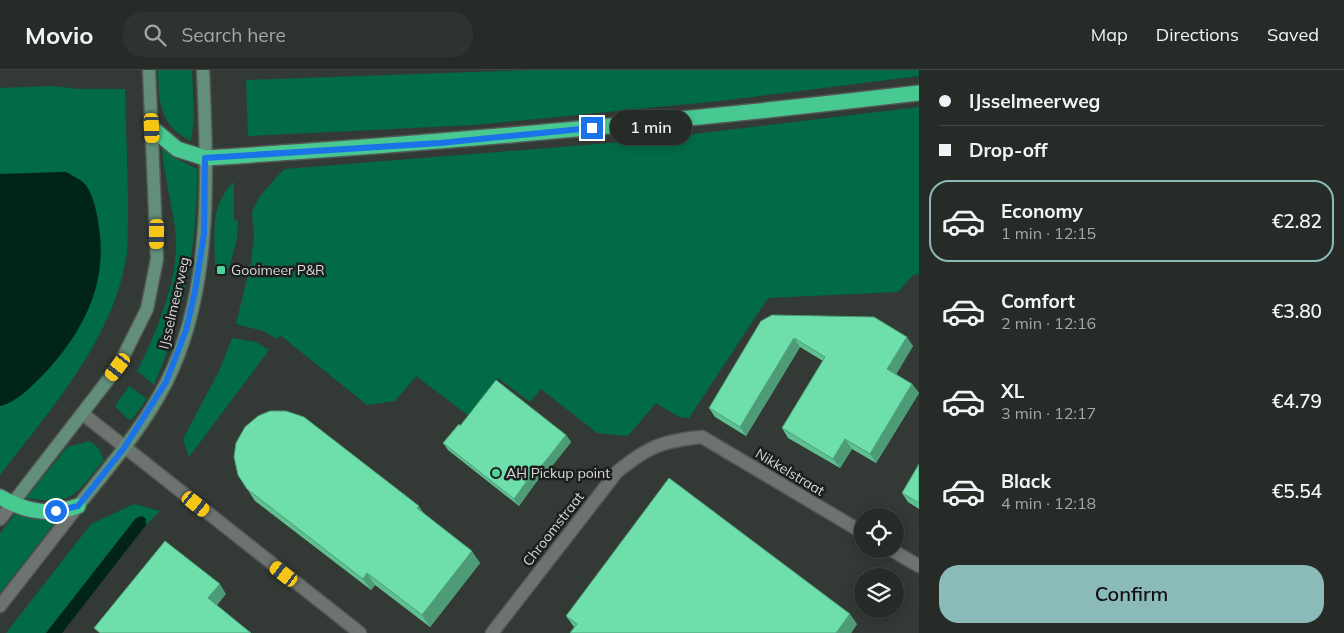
<!DOCTYPE html>
<meta charset="utf-8">
<style>
body{margin:0;font-family:Mulish,sans-serif;background:#2e3330;color:#f1f3f6;height:100vh;display:flex;flex-direction:column;font-size:19px;white-space:nowrap}
*{box-sizing:border-box;margin:0}
p{font-size:16px;color:#a4a7a8}
.icon{flex:none;width:28px;height:28px;fill:none;stroke:currentColor;stroke-width:2;stroke-linecap:round;stroke-linejoin:round}
.map{position:relative;flex:1;overflow:hidden}
.side{display:flex;flex-direction:column;background:#262b28;width:425px}
.side>*{flex:none}
.banner{display:grid;align-content:center;height:110px;padding:0 20px;background:#262b28}
.fabs{position:absolute;left:854px;top:438px;display:grid;gap:10px}
.fabs a{display:grid;place-items:center;width:50px;height:50px;border-radius:50%;background:#262b28;box-shadow:0 2px 12px #0003,0 0 0 1px #424745;font-size:25px}
.end{position:absolute;width:22px;height:22px;margin:-11px;border:6px solid #1a73e8;background:#fff;box-shadow:0 0 0 2px #fff}
.from{border-radius:50%}
.bubble{position:absolute;height:35px;border-radius:18px;background:#262b28;box-shadow:0 2px 12px #0003,0 0 0 1px #424745;font-size:16px;font-weight:600;line-height:35px;text-align:center}
.car{position:absolute;width:15px;height:30px;margin:-15px -8px;border-radius:6px;box-shadow:0 0 4px 1px #0007;background:linear-gradient(#f5c518 24%,#345 0 40%,#f5c518 0 76%,#345 0 86%,#f5c518 0)}
.banner b{display:flex;align-items:center;gap:18px;height:48px;font-size:19px}
.banner b+b{border-top:1px solid #424745}
.banner i{width:12px;height:12px;background:#f1f3f6}
ul{padding:0;list-style:none}
li{display:flex;align-items:center;gap:15px;height:82px;margin:0 10px 8px;padding:0 10px;border:2px solid transparent;border-radius:20px}
li div{flex:1}
li b{display:block;font-size:19px}
li em{font-style:normal;font-weight:600}
li.active{border-color:#8bbbb9}
li>.icon{width:45px;height:45px;stroke-width:1.5}
.primary-button{display:flex;gap:10px;margin-top:auto;padding:10px 20px}
.primary-button a{flex:1;height:58px;border-radius:20px;background:#8bbbb9;color:#111;font-size:20px;font-weight:600;line-height:58px;text-align:center}
header{display:flex;align-items:center;gap:30px;box-sizing:border-box;height:70px;padding:0 25px;background:#262b28;border-bottom:1px solid #424745}
header strong{font-size:24px}
nav{display:flex;gap:28px;margin-inline-start:auto;font-size:18px}
.search{width:350px;height:45px;background:#2e3330;display:flex;align-items:center;gap:12px;box-sizing:border-box;padding:0 18px;border-radius:20px;color:#a4a7a8;font-size:19px}
main{display:flex;flex:1;min-height:0}
.map>svg:first-child{display:block}
.green{fill:#006b46}
.water{fill:#002415}
.lines{fill:none;stroke-linecap:round;stroke-linejoin:round}
.minor-casing{stroke:#535855;stroke-width:15}
.tertiary-casing{stroke:#535855;stroke-width:15}
.secondary-casing{stroke:#535855;stroke-width:15}
.motorway-casing{stroke:#535855;stroke-width:18}
.minor{stroke:#6d7470;stroke-width:12}
.tertiary{stroke:#6d7470;stroke-width:12}
.secondary{stroke:#628e7a;stroke-width:12}
.motorway{stroke:#48c991;stroke-width:15}
.wall{fill:#5fc092}
.shaded-wall{fill:#4d9c77}
.building{fill:#6edfaa;stroke:#4d9c77}
.route{stroke:#1a73e8;stroke-width:6}
.poi-dot{fill:#4ed399;stroke:#1d1f1e;stroke-width:2}
.labels{text-anchor:middle;stroke-width:5;stroke-linejoin:round;paint-order:stroke}
.poi-label{font-size:14px;fill:#d5d9d7;stroke:#1d1f1e;text-anchor:start}
.street-label{font-size:14px;fill:#d5d9d7;stroke:#1d1f1e}
</style>
<header>
<strong>Movio</strong>
<div class="search"><svg class="icon" aria-label="search" viewBox="0 0 24 24"><circle cx="10" cy="10" r="6"/><path d="M15 15l6 6"/></svg>Search here</div>
<nav><a>Map</a><a>Directions</a><a>Saved</a></nav>
</header>
<main>
<div class="map">
<svg width="919" height="563" viewBox="0 0 919 563">
<rect width="100%" height="100%" fill="#333935"/>
<path class="green" d="M 158,0 L 192,0 L 194,47 L 191,71 C 159,55 159,32 158,0 Z
M 530,0 L 919,0 L 919,6 L 720,31 L 474,55 L 248,66 L 246,10 Z
M 53,16 L 79,19 L 125,19 C 126,61 128,103 128,145 C 127,161 129,178 125,194 C 110,273 48,343 0,405 L 0,336 L 3,336 L 66,102 L 0,104 L 0,18 Z
M 919,37 L 919,204 L 913,205 L 898,222 L 768,228 L 689,348 L 679,347 L 656,333 L 628,366 L 597,363 L 541,319 L 530,332 L 498,308 L 469,346 L 416,306 L 395,331 L 367,335 L 280,265 L 277,269 L 263,261 L 236,254 L 251,192 L 254,165 L 252,142 L 259,127 L 284,99 L 635,71 Z
M 162,78 L 175,88 L 197,99 C 198,174 184,246 154,315 L 137,301 C 156,265 178,210 176,169 C 174,138 164,109 162,78 Z
M 234,112 L 234,150 L 238,151 L 237,168 L 229,199 L 215,196 C 215,166 209,134 234,112 Z
M 232,268 L 256,272 L 269,280 L 189,387 L 183,369 L 220,299 Z
M 129,316 L 147,329 L 132,349 L 128,350 L 115,336 Z
M 90,371 L 99,379 L 104,390 C 74,425 75,436 26,428 L 67,377 Z
M 134,434 L 160,441 L 146,455 L 146,449 L 136,448 L 46,563 L 6,563 L 91,454 Z
M 15,444 L 38,450 L 57,450 L 0,523 L 0,463 Z"/>
<path class="water" d="M 66,102 C 71,105 78,108 83,112 C 94,123 97,144 99,158 C 108,215 82,264 43,305 C 31,317 17,332 0,336 L 0,104 Z
M 142,446 L 146,449 L 146,455 L 62,563 L 46,563 L 136,448 Z"/>
<g class="lines">
<defs>
<path id="minor" d="M 83,344 L 360,563
M 890,479 L 919,496
M 492,563 L 617,402 C 649,376 662,371 702,367 L 862,462"/>
<path id="tertiary" d="M 0,449 L 12,434
M 0,536 L 78,436"/>
<path id="secondary" d="M 12,434 L 118,297 L 147,239 L 157,189 L 149,0
M 78,436 C 109,397 143,358 166,313 C 214,219 207,102 203,0"/>
<path id="motorway" d="M 152,58 L 177,79 L 205,88 C 444,73 682,51 919,23
M 0,427 C 26,442 50,446 78,436"/>
</defs>
<use href="#minor" class="minor-casing"/>
<use href="#tertiary" class="tertiary-casing"/>
<use href="#secondary" class="secondary-casing"/>
<use href="#motorway" class="motorway-casing"/>
<use href="#minor" class="minor"/>
<use href="#tertiary" class="tertiary"/>
<use href="#secondary" class="secondary"/>
<use href="#motorway" class="motorway"/>
</g>
<path class="wall" d="M 761,251 L 913,276 L 896,304 L 912,314 L 919,323 L 876,393 L 852,379 L 840,398 L 788,368 L 782,358 L 823,291 L 800,277 L 746,366 L 715,347 L 709,338 Z
M 460,356 L 566,365 L 571,372 L 545,405 L 542,404 L 519,436 L 448,380 L 443,373 Z
M 919,394 L 919,439 L 908,432 L 902,423 Z
M 238,405 L 426,445 L 480,493 L 430,557 L 375,515 L 371,520 L 255,431 Z
M 566,546 L 857,554 L 851,563 L 570,563 L 574,557 Z"/>
<path class="shaded-wall" d="M 907,267 L 913,276 L 894,308 L 887,299 Z
M 794,268 L 800,277 L 746,366 L 740,357 Z
M 912,314 L 919,323 L 876,393 L 870,384 Z
M 566,365 L 571,372 L 545,405 L 540,398 Z
M 845,369 L 852,379 L 840,398 L 833,389 Z
M 537,397 L 542,404 L 519,436 L 514,429 Z
M 419,436 L 427,448 L 417,438 Z
M 472,481 L 480,493 L 430,557 L 422,545 Z
M 367,503 L 375,515 L 371,520 L 363,509 Z
M 220,514 L 226,524 L 215,538 L 208,528 Z
M 850,544 L 857,554 L 851,563 L 836,563 Z"/>
<path class="building" d="M 772,245 L 874,247 L 907,267 L 887,299 L 912,314 L 870,384 L 845,369 L 833,389 L 782,358 L 825,287 L 794,268 L 740,357 L 709,338 L 761,251 Z
M 496,310 L 566,365 L 540,398 L 537,397 L 514,429 L 443,373 L 459,354 L 460,356 Z
M 270,341 L 286,341 L 304,347 L 419,436 L 417,438 L 472,481 L 422,545 L 367,503 L 363,509 L 247,419 L 238,405 L 234,387 L 236,373 L 245,357 L 258,346 Z
M 919,394 L 919,433 L 902,423 Z
M 669,408 L 850,544 L 836,563 L 570,563 L 577,554 L 566,546 Z
M 165,471 L 220,514 L 208,528 L 251,563 L 100,563 L 94,558 Z"/>
<g class="lines">
<path class="route" d="M 56,441 L 78,436 L 124,378 L 166,312 L 186,260 L 195,221 L 204,164 L 205,88 L 440,73 L 592,58"/>
</g>
<g class="poi-dot">
<rect x="216" y="195" width="10" height="10" rx="2.5"/>
<circle cx="496" cy="403" r="5"/>
</g>
<g class="labels">
<g class="poi-label">
<text x="231" y="205">Gooimeer P&amp;R</text>
<text x="506" y="408">AH Pickup point</text>
</g>
<g class="street-label">
<text transform="translate(174 233) rotate(-77)" y="5">IJsselmeerweg</text>
<text transform="translate(790 402) rotate(31)" y="5">Nikkelstraat</text>
<text transform="translate(553 459) rotate(-52)" y="5">Chroomstraat</text>
</g>
</g>
</svg>
<div class="fabs">
<a><svg class="icon" aria-label="locate" viewBox="0 0 24 24"><circle cx="12" cy="12" r="6"/><path d="M12 2v4M12 18v4M2 12h4M18 12h4"/></svg></a>
<a><svg class="icon" aria-label="layers" viewBox="0 0 24 24"><path d="M12 4l9 5-9 5-9-5zM3 14l9 5 9-5"/></svg></a>
</div>
<i class="end from" style="left:56px;top:441px"></i>
<i class="end" style="left:592px;top:58px"></i>
<div class="bubble" style="left:610px;top:40px;width:82px">1 min</div>
<i class="car" style="left:152px;top:58px;rotate:177deg"></i>
<i class="car" style="left:157px;top:164px;rotate:181deg"></i>
<i class="car" style="left:118px;top:297px;rotate:217deg"></i>
<i class="car" style="left:196px;top:434px;rotate:129deg"></i>
<i class="car" style="left:284px;top:504px;rotate:308deg"></i>
</div>
<section class="side">
<div class="banner">
<b><i class="from"></i>IJsselmeerweg</b>
<b><i></i>Drop-off</b>
</div>
<ul>
<li class="active"><svg class="icon" aria-label="car" viewBox="0 0 24 24"><path d="M5 17H2v-5l4-1 3-4h7l3 4 3 1v5h-3M9 17h6M6 11h13"/><circle cx="7" cy="17" r="2"/><circle cx="17" cy="17" r="2"/></svg><div><b>Economy</b><p>1 min · 12:15</p></div><em>€2.82</em></li>
<li><svg class="icon" aria-label="car" viewBox="0 0 24 24"><path d="M5 17H2v-5l4-1 3-4h7l3 4 3 1v5h-3M9 17h6M6 11h13"/><circle cx="7" cy="17" r="2"/><circle cx="17" cy="17" r="2"/></svg><div><b>Comfort</b><p>2 min · 12:16</p></div><em>€3.80</em></li>
<li><svg class="icon" aria-label="car" viewBox="0 0 24 24"><path d="M5 17H2v-5l4-1 3-4h7l3 4 3 1v5h-3M9 17h6M6 11h13"/><circle cx="7" cy="17" r="2"/><circle cx="17" cy="17" r="2"/></svg><div><b>XL</b><p>3 min · 12:17</p></div><em>€4.79</em></li>
<li><svg class="icon" aria-label="car" viewBox="0 0 24 24"><path d="M5 17H2v-5l4-1 3-4h7l3 4 3 1v5h-3M9 17h6M6 11h13"/><circle cx="7" cy="17" r="2"/><circle cx="17" cy="17" r="2"/></svg><div><b>Black</b><p>4 min · 12:18</p></div><em>€5.54</em></li>
</ul>
<div class="primary-button"><a>Confirm</a></div>
</section>
</main>
